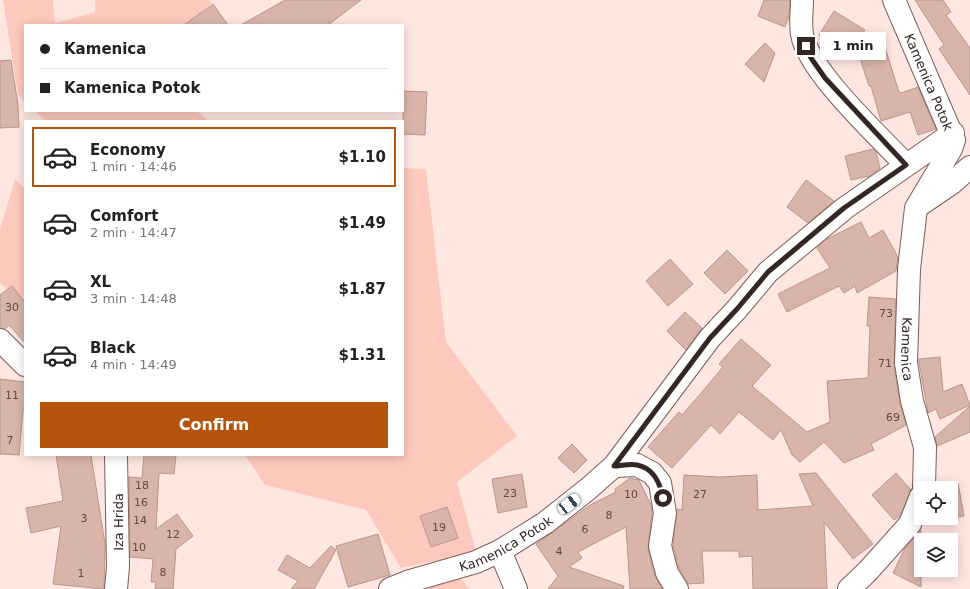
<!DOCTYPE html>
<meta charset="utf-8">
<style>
body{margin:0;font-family:"DejaVu Sans",sans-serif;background:#f6f6f6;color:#222;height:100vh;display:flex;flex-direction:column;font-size:15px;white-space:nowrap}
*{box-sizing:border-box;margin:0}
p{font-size:13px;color:#767676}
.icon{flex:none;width:22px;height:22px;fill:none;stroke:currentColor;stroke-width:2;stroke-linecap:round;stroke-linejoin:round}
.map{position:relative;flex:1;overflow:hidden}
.panel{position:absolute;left:24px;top:120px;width:380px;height:336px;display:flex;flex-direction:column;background:#fff;border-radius:0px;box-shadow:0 2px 10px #0003}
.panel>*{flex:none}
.guide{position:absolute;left:24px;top:24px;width:380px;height:88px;border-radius:0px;box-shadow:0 2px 10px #0003;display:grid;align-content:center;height:88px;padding:0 16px;background:#fff}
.fabs{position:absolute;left:914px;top:481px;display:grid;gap:8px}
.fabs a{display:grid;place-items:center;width:44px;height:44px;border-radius:0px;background:#fff;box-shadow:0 2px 10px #0003;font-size:20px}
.end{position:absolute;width:18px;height:18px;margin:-9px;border:5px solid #342622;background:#fff;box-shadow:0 0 0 2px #fff}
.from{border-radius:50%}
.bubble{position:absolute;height:28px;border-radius:0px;background:#fff;box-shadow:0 2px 10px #0003;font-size:13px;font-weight:700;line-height:28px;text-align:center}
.car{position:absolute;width:12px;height:24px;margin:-12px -6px;border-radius:5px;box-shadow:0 0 3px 1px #0007;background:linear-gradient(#fff 24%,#345 0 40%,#fff 0 76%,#345 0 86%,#fff 0)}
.guide b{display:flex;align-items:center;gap:14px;height:38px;font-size:15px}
.guide b+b{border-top:1px solid #e0e0e0}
.guide i{width:10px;height:10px;background:#222}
ul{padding:7px 0 0;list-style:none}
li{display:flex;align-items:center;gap:12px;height:60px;margin:0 8px 6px;padding:0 8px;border:2px solid transparent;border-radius:0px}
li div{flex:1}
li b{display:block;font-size:15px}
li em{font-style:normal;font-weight:700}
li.on{border-color:#b45309}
li>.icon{width:36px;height:36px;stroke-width:1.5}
.action{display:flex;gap:8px;margin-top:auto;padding:8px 16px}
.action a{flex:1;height:46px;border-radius:0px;background:#b45309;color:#fff;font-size:16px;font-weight:700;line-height:46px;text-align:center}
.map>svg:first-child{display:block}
.green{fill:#fdc9bc}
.building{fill:#d9b4ab;stroke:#b9958d}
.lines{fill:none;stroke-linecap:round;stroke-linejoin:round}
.street-casing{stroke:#7e5d55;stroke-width:24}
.street{stroke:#fff;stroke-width:22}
.route{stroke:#342622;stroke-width:5}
.labels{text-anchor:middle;stroke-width:3;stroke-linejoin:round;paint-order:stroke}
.number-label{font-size:11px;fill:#5d4a44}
.street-label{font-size:13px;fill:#342622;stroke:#fafafa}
</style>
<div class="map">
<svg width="970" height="589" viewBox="0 0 970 589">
<rect width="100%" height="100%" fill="#ffe7e1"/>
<path class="green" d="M 3,0 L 53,0 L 55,23 L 95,12 L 95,0 L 210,0 L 212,2 L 188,25 L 25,25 L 25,102 L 18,95 Z
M 35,111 L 197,111 L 208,121 L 46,121 Z
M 403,168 L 426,169 L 446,342 L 517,436 L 457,482 L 476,552 L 401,568 L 366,510 L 265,485 L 245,455 L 403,455 Z
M 15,179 L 25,189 L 25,306 L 0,283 L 0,230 Z
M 458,575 L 469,589 L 408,589 Z"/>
<path class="building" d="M 285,0 L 361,0 L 328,25 L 241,25 Z
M 764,0 L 790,0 L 789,17 L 785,27 L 758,16 Z
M 915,0 L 943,0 L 951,12 L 946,15 L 970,48 L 970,95 L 939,49 L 944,45 Z
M 213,4 L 228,25 L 184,25 Z
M 834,11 L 865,30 L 849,54 L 819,35 Z
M 765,43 L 775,53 L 764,82 L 745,64 Z
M 884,44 L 899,92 L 901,93 L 918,87 L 936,129 L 918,135 L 910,112 L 881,121 L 871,86 L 869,86 L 858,52 Z
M 11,60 L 18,105 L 19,127 L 0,128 L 0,61 Z
M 403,91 L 427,92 L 425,135 L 403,134 Z
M 873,149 L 876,152 L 880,168 L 870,176 L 851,180 L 845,156 Z
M 806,180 L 834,201 L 808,223 L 787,207 Z
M 861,222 L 869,238 L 883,230 L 898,257 L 896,271 L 857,293 L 855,286 L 844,293 L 839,286 L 787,312 L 778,294 L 830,268 L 817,248 L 825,240 Z
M 727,250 L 748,271 L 725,294 L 704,273 Z
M 670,259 L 693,284 L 668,306 L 646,281 Z
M 12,286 L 25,302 L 25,343 L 9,325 L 5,329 L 0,328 L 0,295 Z
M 869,297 L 896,299 L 894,365 L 900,403 L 906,425 L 871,444 L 874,450 L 844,463 L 824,442 L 800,462 L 792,455 L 781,430 L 773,440 L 739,412 L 720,434 L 711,425 L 672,468 L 648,447 L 679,412 L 682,415 L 702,392 L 723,367 L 719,364 L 741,339 L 771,365 L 752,386 L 807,432 L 830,422 L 827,381 L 868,378 L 870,326 L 867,326 Z
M 685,312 L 702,328 L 686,350 L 667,331 Z
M 940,357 L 943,392 L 962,384 L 970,405 L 940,419 L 936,409 L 928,413 L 919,362 L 919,359 Z
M 0,379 L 25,382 L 25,411 L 23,410 L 19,455 L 0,454 Z
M 970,406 L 970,432 L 937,446 L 935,437 Z
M 572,444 L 587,460 L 574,473 L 558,458 Z
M 56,455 L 91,455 L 105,544 L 104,589 L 53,584 L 61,526 L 31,533 L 26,508 L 63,501 Z
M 144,455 L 176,455 L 174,474 L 159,473 L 156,529 L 177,514 L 193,536 L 176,549 L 173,589 L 155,589 L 156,582 L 151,582 L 153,559 L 130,557 L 129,477 L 142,478 Z
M 816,473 L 873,544 L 853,559 L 824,522 L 827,589 L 753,589 L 752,556 L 739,557 L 739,551 L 702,551 L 704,583 L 688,584 L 679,568 L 673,545 L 677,509 L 682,510 L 684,475 L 719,477 L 757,475 L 758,510 L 813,506 L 799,474 Z
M 896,473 L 911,490 L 900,516 L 894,520 L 872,495 Z
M 522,474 L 527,507 L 498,513 L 492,479 Z
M 630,478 L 639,480 L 651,505 L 652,513 L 648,549 L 655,576 L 662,589 L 630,589 L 626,527 L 578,552 L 582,558 L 569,567 L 624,586 L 623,589 L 548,589 L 558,576 L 536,544 L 590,505 L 616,492 L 615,489 Z
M 958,483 L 964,516 L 941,520 L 941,518 L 951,518 L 951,488 L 936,488 L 937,486 Z
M 447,507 L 458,538 L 431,547 L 420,516 Z
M 921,530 L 921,587 L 893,573 L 905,548 Z
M 378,534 L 390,575 L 348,587 L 336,546 Z
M 331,546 L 336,550 L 314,589 L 291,589 L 298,581 L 278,570 L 287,555 L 310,568 Z"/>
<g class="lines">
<defs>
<g id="street">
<path d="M 802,0 C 802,11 800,23 802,34 C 808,71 879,136 906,165"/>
<path id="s1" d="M 894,0 L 954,140 L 951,149 L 916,208 L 909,269 L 906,363 L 912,401 L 925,447 L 924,488"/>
<path d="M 921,204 L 952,183 L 970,167"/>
<path d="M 0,340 L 25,365"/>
<path d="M 614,466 L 637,465 L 652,473 L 660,483 L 665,513 L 660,546 L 667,573 L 677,589"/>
<path d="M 500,551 L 516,589"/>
<path d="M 116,589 L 118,567 L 116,455"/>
<path id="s2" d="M 390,589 L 410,581 L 476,562 L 500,551 L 545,523 L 588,489 L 614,466 L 710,338 L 737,309 L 768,272 L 845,208 L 953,133"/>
<path d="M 849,589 L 867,572 L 910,524 L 921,496"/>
</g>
</defs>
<use href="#street" class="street-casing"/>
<use href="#street" class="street"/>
</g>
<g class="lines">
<path class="route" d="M 663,498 C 660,483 654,468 637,465 C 630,463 621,466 614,466 L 710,338 L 737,309 L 768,272 L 844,208 L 906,165 L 825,78 L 811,58 L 806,46"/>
</g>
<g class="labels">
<g class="number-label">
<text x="12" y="311">30</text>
<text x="886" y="317">73</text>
<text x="885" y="367">71</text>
<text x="12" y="399">11</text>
<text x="893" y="421">69</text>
<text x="10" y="444">7</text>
<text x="142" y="489">18</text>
<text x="510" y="497">23</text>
<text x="631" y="498">10</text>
<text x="700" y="498">27</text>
<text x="141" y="506">16</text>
<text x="609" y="519">8</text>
<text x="84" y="522">3</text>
<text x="140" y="524">14</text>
<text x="439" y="531">19</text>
<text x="585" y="533">6</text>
<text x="173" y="538">12</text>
<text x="139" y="551">10</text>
<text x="559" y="555">4</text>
<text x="163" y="576">8</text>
<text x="81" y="577">1</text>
</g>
<g class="street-label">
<text dy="5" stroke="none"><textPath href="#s1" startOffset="89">Kamenica Potok</textPath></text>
<text dy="5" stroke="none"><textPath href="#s1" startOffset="372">Kamenica</textPath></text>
<text transform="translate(118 522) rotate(-90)" y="5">Iza Hrida</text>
<text dy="5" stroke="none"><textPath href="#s2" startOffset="125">Kamenica Potok</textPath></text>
</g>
</g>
</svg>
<div class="fabs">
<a><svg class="icon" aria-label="locate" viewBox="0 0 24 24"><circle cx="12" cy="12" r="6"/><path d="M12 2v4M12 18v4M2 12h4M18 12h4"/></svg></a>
<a><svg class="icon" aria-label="layers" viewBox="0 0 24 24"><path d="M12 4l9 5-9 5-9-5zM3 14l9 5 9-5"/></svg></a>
</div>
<i class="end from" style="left:663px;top:498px"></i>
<i class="end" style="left:806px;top:46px"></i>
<div class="bubble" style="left:820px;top:32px;width:66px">1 min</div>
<i class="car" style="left:569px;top:504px;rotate:52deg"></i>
<div class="guide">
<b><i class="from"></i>Kamenica</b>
<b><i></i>Kamenica Potok</b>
</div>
<section class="panel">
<ul>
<li class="on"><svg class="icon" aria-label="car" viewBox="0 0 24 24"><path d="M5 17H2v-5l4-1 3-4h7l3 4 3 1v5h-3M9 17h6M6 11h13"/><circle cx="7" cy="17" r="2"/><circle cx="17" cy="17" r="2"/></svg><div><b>Economy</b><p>1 min · 14:46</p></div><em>$1.10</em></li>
<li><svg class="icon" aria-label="car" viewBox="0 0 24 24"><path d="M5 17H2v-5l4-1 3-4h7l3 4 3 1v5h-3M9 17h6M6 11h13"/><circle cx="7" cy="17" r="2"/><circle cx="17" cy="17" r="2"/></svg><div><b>Comfort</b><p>2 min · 14:47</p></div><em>$1.49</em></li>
<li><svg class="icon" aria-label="car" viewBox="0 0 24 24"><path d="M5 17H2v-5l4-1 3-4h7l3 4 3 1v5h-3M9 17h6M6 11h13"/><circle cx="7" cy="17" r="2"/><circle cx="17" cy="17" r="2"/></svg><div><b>XL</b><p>3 min · 14:48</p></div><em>$1.87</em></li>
<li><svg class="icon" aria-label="car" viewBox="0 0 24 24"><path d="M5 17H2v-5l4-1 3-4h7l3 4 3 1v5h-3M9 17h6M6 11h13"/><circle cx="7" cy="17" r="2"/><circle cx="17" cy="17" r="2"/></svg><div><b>Black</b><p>4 min · 14:49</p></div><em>$1.31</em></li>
</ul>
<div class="action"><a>Confirm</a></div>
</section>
</div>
